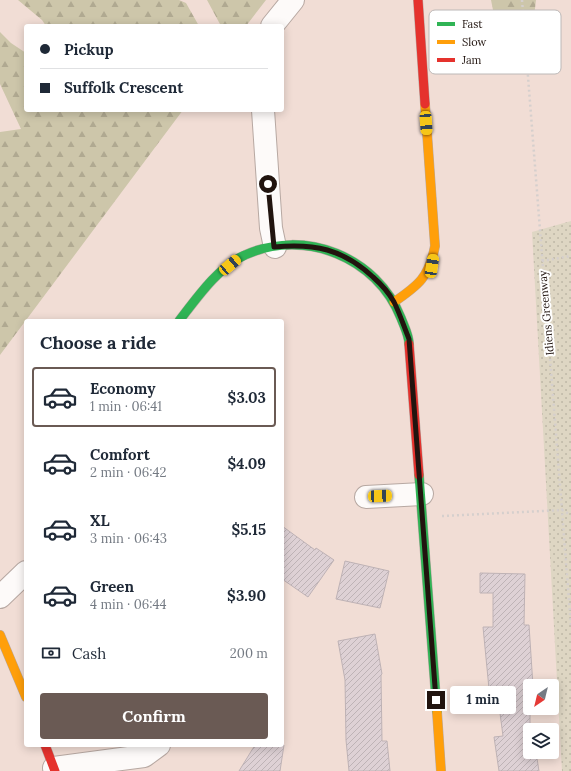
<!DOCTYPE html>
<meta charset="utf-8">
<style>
body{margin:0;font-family:Lora,serif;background:#f6f6f7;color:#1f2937;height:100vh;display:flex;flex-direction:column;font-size:15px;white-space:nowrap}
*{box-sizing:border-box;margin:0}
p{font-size:13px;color:#747a83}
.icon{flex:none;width:22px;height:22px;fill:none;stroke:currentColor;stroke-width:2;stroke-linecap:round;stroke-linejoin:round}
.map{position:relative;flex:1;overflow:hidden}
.panel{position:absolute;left:24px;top:319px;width:260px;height:428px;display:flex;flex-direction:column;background:#fff;border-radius:4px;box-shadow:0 2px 10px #0003}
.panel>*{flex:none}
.guide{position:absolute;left:24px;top:24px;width:260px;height:88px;border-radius:4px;box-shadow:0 2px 10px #0003;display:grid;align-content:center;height:88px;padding:0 16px;background:#fff}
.needle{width:26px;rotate:215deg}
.tools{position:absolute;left:523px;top:679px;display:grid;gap:8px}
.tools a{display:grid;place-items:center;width:36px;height:36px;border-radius:4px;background:#fff;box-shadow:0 2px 10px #0003;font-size:20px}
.end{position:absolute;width:18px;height:18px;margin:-9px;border:5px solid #21140f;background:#fff;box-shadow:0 0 0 2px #fff}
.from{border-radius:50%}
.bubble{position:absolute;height:28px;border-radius:4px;background:#fff;box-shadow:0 2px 10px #0003;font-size:13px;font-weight:800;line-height:28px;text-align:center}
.car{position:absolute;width:12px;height:24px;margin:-12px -6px;border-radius:5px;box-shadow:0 0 3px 1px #0007;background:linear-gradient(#f5c518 24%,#345 0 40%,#f5c518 0 76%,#345 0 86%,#f5c518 0)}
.guide b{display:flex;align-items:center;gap:14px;height:38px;font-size:15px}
.guide b+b{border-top:1px solid #e0e1e3}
.guide i{width:10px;height:10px;background:#1f2937}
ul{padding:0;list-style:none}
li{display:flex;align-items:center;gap:12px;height:60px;margin:0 8px 6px;padding:0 8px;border:2px solid transparent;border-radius:4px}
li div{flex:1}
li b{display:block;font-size:15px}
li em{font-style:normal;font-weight:800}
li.current{border-color:#6a5a54}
li>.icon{width:36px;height:36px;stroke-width:1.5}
h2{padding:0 16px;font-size:18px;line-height:48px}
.pay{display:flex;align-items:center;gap:10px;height:44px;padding:0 16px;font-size:15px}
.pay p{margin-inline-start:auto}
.button{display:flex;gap:8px;margin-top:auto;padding:8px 16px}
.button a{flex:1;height:46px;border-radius:4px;background:#6a5a54;color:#fff;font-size:16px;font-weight:800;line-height:46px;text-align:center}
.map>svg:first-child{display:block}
.forest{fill:url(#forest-firs)}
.park{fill:url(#park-dots)}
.building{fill:url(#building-hatch);stroke:#beb2b5}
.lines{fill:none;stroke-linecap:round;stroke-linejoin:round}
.street-casing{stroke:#b7a8a2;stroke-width:24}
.fast-casing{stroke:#b7a8a2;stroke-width:10}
.slow-casing{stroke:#b7a8a2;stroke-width:10}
.jam-casing{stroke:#b7a8a2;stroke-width:10}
.path{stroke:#d5cfcd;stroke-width:2.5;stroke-dasharray:2 3;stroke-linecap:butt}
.street{stroke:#fdfaf9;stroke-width:22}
.fast{stroke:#30b455;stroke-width:9}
.slow{stroke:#ff9f0a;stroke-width:9}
.jam{stroke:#e5322d;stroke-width:9}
.route{stroke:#21140f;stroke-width:5}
.labels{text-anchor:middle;stroke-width:4;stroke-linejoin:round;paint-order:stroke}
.street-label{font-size:11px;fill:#21140f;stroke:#fff}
.key{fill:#fff;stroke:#bcb8b7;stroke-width:1}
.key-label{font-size:11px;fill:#21140f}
</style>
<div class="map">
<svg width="571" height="771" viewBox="0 0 571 771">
<defs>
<pattern id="forest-firs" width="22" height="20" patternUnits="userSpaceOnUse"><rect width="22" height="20" fill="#cdc6aa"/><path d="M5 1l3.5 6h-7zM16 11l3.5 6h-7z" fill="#b0a991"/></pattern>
<pattern id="park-dots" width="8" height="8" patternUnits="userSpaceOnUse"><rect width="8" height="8" fill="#ded6c3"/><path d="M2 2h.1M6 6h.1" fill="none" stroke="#beb7a6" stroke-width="1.8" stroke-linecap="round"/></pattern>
<pattern id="building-hatch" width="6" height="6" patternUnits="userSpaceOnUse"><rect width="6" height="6" fill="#ded1d5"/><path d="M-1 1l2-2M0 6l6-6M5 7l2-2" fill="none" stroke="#beb3b6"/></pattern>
</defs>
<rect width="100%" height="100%" fill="#f1ddd5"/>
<path class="forest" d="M 18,0 L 179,0 L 186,3 L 199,26 L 46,26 L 42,20 Z
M 207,0 L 266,0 L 246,26 L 221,26 Z
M 491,0 L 536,0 L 533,25 L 493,10 Z
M 0,32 L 11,43 L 26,53 L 26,110 L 183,110 L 0,355 L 0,132 L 21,129 L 0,84 Z"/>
<path class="park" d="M 571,221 L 571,771 L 562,771 L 532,232 Z"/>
<path class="building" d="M 282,526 L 315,550 L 316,548 L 334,560 L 308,597 L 282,579 Z
M 345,561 L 389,571 L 380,608 L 336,599 Z
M 480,573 L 525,574 L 524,625 L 529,625 L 533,686 L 530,686 L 530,708 L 537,709 L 530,710 L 530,752 L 536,752 L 539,771 L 499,771 L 494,737 L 503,736 L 498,698 L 490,699 L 483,627 L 493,627 L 493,593 L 480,593 Z
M 375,634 L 382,674 L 381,675 L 382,741 L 387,741 L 390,771 L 349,771 L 346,740 L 345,680 L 338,641 Z
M 255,745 L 284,745 L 280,771 L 239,771 Z"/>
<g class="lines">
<defs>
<path id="street" d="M 272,26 L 293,0
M 263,110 L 271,228 L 275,247
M 366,497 L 422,494
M 0,597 L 26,572
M 54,768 L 144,756 L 159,745"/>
<path id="fast" d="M 179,321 C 196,299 219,266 245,255 C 305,228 377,257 401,318 C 404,326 409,335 409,344
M 419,475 L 437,712"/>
<path id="slow" d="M 394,302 C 419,285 429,277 435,246 L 425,104
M 0,635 L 26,697
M 437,712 L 441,771"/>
<path id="jam" d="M 418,0 L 425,104
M 409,344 L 419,475
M 45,745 L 55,771"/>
</defs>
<use href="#street" class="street-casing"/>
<use href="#fast" class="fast-casing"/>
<use href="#slow" class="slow-casing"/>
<use href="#jam" class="jam-casing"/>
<path class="path" d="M 522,0 L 571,626
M 542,261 L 571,256
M 442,516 L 562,510 L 571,515"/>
<use href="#street" class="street"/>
<use href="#fast" class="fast"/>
<use href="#slow" class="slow"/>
<use href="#jam" class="jam"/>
</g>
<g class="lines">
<path class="route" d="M 268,184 L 274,247 C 314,243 343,249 373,277 C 381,284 389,293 394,302 C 400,314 404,327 409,339 L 436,700"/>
</g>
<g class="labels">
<g class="street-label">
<text transform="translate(546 313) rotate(-95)" y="4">Idiens Greenway</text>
</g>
</g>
<rect x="429" y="10" width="132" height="64" rx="6" class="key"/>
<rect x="437" y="22" width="18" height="4" fill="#30b455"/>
<rect x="437" y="40" width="18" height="4" fill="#ff9f0a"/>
<rect x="437" y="58" width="18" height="4" fill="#e5322d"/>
<g class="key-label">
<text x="462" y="28">Fast</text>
<text x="462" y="46">Slow</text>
<text x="462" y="64">Jam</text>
</g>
</svg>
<div class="tools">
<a><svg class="needle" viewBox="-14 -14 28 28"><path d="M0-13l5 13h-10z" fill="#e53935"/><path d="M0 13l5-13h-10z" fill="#747a83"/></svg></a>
<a><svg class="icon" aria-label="layers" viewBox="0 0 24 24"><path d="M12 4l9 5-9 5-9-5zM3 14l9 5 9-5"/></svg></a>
</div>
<i class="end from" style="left:268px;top:184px"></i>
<i class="end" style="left:436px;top:700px"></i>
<div class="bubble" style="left:450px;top:686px;width:66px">1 min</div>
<i class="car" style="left:426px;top:123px;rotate:176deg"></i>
<i class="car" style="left:230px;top:265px;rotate:50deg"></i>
<i class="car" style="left:432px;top:266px;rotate:9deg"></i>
<i class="car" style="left:380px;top:496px;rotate:88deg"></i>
<div class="guide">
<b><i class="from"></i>Pickup</b>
<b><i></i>Suffolk Crescent</b>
</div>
<section class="panel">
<h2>Choose a ride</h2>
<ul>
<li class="current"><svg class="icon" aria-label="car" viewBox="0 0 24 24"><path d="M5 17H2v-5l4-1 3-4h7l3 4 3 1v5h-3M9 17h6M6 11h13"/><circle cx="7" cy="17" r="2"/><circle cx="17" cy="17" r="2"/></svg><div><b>Economy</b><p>1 min · 06:41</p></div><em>$3.03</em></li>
<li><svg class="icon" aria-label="car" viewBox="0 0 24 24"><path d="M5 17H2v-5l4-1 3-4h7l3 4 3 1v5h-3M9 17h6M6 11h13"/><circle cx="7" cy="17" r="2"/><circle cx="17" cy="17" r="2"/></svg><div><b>Comfort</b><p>2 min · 06:42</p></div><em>$4.09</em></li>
<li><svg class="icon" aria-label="car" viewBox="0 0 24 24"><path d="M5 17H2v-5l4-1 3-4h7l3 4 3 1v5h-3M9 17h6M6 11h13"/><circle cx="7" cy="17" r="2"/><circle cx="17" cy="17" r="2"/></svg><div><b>XL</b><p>3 min · 06:43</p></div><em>$5.15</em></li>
<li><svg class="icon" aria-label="car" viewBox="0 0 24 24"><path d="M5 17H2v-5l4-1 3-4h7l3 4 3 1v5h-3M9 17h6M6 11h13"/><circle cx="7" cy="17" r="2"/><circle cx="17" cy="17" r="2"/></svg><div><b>Green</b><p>4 min · 06:44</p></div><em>$3.90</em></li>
</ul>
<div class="pay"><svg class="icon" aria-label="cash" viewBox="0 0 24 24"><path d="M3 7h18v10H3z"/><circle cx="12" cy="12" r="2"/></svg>Cash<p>200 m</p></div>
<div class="button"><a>Confirm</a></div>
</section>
</div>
